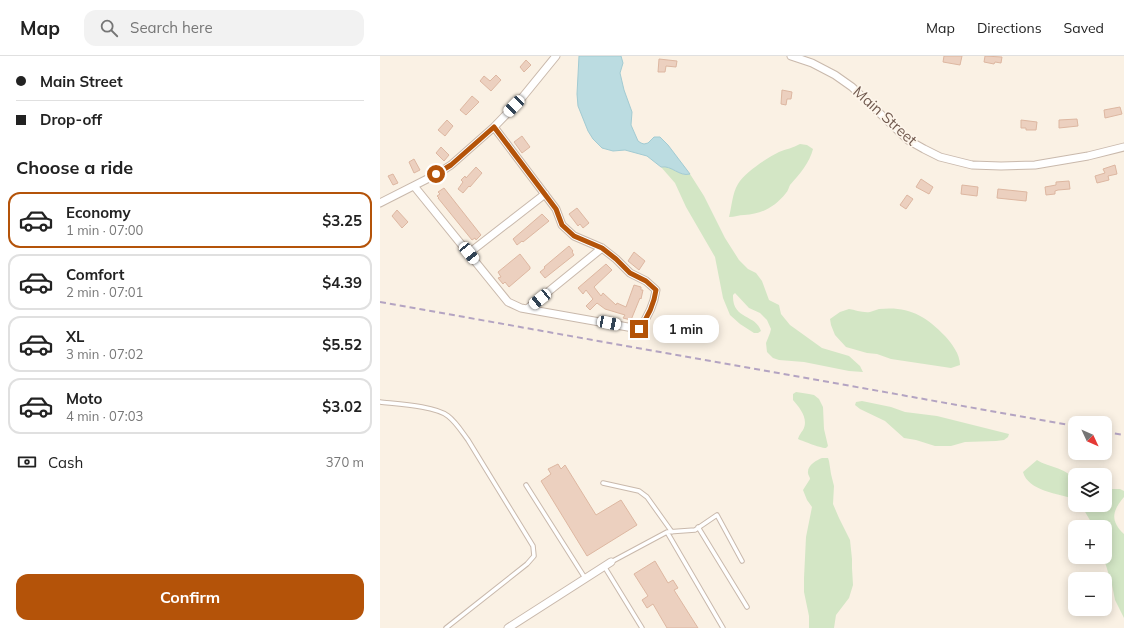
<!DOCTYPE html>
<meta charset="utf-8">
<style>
body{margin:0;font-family:Mulish,sans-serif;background:#f2f2f2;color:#222;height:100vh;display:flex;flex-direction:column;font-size:15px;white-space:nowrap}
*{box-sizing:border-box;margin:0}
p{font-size:13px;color:#767676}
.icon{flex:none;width:22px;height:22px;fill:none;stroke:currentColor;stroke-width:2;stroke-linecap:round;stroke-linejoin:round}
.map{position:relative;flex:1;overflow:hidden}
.side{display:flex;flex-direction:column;background:#fff;width:380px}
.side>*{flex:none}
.hud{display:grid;align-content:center;height:88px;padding:0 16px;background:#fff}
.needle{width:26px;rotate:134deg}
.fabs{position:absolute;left:688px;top:360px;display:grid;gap:8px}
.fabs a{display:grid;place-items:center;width:44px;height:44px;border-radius:8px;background:#fff;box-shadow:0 2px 10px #0003;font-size:20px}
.end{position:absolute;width:18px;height:18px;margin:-9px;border:5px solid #b45309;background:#fff;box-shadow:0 0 0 2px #fff}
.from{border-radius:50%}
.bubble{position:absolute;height:28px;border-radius:12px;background:#fff;box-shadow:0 2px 10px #0003;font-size:13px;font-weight:700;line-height:28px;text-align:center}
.car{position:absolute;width:12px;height:24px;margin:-12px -6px;border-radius:5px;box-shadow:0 0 3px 1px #0007;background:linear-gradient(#fff 24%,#345 0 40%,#fff 0 76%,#345 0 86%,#fff 0)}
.hud b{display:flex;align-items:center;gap:14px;height:38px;font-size:15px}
.hud b+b{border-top:1px solid #e0e0e0}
.hud i{width:10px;height:10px;background:#222}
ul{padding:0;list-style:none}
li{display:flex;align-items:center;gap:12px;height:56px;margin:0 8px 6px;padding:0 8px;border:2px solid #e0e0e0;border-radius:12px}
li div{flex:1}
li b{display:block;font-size:15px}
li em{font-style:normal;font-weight:700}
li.active{border-color:#b45309}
li>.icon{width:36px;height:36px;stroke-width:1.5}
h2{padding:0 16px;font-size:18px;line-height:48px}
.pay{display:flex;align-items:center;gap:10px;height:44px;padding:0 16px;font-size:15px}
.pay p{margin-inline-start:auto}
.button{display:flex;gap:8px;margin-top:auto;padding:8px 16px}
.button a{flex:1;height:46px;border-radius:12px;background:#b45309;color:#fff;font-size:16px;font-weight:700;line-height:46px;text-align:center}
header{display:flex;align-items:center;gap:24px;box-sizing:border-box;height:56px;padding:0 20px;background:#fff;border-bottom:1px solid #e0e0e0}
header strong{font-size:19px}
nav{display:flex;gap:22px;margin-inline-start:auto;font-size:14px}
.search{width:280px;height:36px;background:#f2f2f2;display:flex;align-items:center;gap:10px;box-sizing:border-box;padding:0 14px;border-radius:12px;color:#767676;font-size:15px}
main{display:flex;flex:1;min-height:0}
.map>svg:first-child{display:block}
.green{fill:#d3e6c5}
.water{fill:#bbdce1;stroke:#a2cbd2}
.building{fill:#ecd0bf;stroke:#ddb7a1}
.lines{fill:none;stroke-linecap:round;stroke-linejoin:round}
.service-casing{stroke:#c9b9ac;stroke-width:5.5}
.minor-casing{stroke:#c9b9ac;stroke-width:9}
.service{stroke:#fff;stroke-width:3.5}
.minor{stroke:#fff;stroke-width:7}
.rail{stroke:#b4a4c2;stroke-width:2;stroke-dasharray:6 4;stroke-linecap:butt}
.route{stroke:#b45309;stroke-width:5}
.labels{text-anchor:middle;stroke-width:3.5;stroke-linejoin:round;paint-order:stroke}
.street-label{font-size:15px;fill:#6f584d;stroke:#fdf5ea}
</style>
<header>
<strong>Map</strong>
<div class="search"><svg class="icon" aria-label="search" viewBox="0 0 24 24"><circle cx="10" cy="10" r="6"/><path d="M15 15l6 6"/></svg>Search here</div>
<nav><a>Map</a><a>Directions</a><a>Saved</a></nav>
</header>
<main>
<section class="side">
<div class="hud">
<b><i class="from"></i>Main Street</b>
<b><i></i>Drop-off</b>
</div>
<h2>Choose a ride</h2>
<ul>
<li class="active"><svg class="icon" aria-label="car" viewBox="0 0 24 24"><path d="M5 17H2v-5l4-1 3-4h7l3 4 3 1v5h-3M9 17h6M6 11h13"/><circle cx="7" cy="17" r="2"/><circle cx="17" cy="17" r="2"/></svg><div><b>Economy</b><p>1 min · 07:00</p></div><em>$3.25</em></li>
<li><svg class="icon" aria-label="car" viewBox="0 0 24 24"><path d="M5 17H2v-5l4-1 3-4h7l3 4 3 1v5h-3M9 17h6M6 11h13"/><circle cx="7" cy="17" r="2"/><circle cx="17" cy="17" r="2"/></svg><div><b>Comfort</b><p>2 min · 07:01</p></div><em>$4.39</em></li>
<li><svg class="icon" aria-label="car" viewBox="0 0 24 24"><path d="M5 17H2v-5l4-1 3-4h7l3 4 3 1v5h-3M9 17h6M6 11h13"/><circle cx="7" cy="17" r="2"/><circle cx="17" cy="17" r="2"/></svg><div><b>XL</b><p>3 min · 07:02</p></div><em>$5.52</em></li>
<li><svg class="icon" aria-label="car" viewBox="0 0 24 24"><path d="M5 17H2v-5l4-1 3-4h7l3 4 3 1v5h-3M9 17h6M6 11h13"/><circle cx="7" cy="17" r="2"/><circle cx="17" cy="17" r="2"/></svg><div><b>Moto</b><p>4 min · 07:03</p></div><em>$3.02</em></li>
</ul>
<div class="pay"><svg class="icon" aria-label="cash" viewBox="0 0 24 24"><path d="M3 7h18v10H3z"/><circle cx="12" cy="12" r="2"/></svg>Cash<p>370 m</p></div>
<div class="button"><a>Confirm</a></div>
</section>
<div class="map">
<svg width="744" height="572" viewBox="0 0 744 572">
<rect width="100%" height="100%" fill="#faf1e4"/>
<path class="green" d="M 420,88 L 427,89 L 433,93 C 430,106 419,119 410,129 C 409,131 408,135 406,137 C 395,151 382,158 364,159 C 359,159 355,161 349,161 C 352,150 352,138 358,128 C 365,116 387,102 399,96 C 406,93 413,92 420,88 Z
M 281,111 C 292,109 299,121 310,118 L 324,140 L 345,182 L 359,204 L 368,213 L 376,217 L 382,225 L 389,244 L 399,249 L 401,258 L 410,269 L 442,292 L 469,300 L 480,310 L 483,316 L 469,315 L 424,306 L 399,304 L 393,302 L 387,296 L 386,287 L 390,277 L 391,273 L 387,264 L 380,257 L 369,252 L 355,237 L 353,239 C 352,264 376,258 381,275 L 378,277 L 374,277 L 360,268 L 350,259 L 343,242 L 335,201 L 306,151 L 295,127 Z
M 469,253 C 475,254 483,257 490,256 C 493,255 496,254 499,253 C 528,250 545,259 565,280 C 572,288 580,298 580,309 L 571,312 L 511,303 L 497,298 L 487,297 L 466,291 L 455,279 L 451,269 L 450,263 L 460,256 Z
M 416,336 L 429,338 L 434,339 L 439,343 L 443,351 L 444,373 L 448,390 L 446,392 C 443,393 420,384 418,383 C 419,379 421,377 423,374 C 429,363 420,352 413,344 L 413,338 Z
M 482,345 L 511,351 L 525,356 L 557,360 L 629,378 L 628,381 L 624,384 L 616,385 L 585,386 L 571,390 L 555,390 L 536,384 L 524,382 L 505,365 L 480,353 L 475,349 L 476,346 Z
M 442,402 L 448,402 L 449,405 L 451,418 L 454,430 L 453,448 L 459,462 L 470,484 L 472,503 L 472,512 L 473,529 L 469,542 L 456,559 L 454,572 L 429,572 L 429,560 L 424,536 L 424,522 L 426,481 L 432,451 L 427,444 L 423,434 L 430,423 C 430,421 428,419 428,417 C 427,409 437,404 442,402 Z
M 657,404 C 667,411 691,412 695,427 C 696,432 695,439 695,443 C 679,438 648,435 643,416 Z
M 725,433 L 740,433 L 744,435 L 744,441 C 732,455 730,465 744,478 L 744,562 L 735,544 L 732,529 L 724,503 L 724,501 L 725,501 L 725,471 L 714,471 L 701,449 L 725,449 Z"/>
<path class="water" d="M 199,0 L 241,0 L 243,7 L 240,17 L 244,34 L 252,56 L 251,69 L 258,85 L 261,87 L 264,88 L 268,87 L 274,81 L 280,81 L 288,89 L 310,118 C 299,121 292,109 281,111 L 267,100 L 245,94 L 233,95 L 222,92 L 213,83 L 208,75 L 198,50 L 197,38 Z"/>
<path class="building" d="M 564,0 L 582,0 L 580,9 L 563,6 Z
M 605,0 L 622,1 L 621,7 L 615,6 L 614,8 L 604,6 Z
M 279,3 L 297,5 L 296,11 L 286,10 L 285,16 L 278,16 Z
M 146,4 L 151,9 L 144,16 L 140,11 Z
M 116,19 L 121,24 L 111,35 L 100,25 L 104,20 L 110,25 Z
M 402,34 L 412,36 L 411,43 L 407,43 L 406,49 L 401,48 Z
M 92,40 L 99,46 L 86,59 L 80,54 Z
M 740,51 L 742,58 L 725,62 L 724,54 Z
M 697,63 L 698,70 L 679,72 L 679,64 Z
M 67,64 L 73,70 L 65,80 L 58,74 Z
M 641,64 L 657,66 L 656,74 L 646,74 L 646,72 L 641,72 Z
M 142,80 L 150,91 L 142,97 L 134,86 Z
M 61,91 L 69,99 L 64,105 L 56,97 Z
M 34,103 L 40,114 L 34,117 L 29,106 Z
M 735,109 L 737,118 L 728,120 L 729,124 L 717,127 L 715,120 L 725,117 L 723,113 Z
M 96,111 L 102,117 L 90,131 L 89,130 L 83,137 L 78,133 L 83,126 L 81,124 L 85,120 L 86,122 Z
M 13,118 L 18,127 L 13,129 L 8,120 Z
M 541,123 L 553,131 L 549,138 L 536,131 Z
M 689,125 L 690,133 L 678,134 L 675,135 L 675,138 L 666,139 L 665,131 L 676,129 L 676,126 Z
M 582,129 L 598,131 L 597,140 L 581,138 Z
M 64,132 L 101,179 L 96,184 L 95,182 L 92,184 L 58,142 L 59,142 L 57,140 L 60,138 L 58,136 Z
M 618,133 L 647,136 L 646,145 L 617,142 Z
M 527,139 L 533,143 L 526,153 L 520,149 Z
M 197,152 L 209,167 L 203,172 L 200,168 L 198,170 L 189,158 Z
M 17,154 L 28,166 L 22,172 L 12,160 Z
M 162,158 L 169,165 L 143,186 L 142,185 L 137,189 L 133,183 Z
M 189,190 L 193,195 L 192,196 L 194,199 L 165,222 L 160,216 L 165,212 L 164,211 Z
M 254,196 L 265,205 L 259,214 L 248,205 Z
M 140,198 L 150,211 L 150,213 L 129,231 L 125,226 L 123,228 L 118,222 L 121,221 L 118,216 Z
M 226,208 L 232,214 L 214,231 L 221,240 L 223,237 L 236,249 L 237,247 L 246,251 L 254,229 L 261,231 L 261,234 L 263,234 L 261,243 L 260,242 L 251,264 L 243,262 L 245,259 L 225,253 L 217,247 L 210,254 L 206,250 L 213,243 L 206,234 L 203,238 L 198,232 Z
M 178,408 L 181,413 L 185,409 L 216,459 L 241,444 L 257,469 L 207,500 L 161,425 L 171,418 L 168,413 Z
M 275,505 L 288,527 L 293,524 L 298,532 L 294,534 L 318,572 L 287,572 L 273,548 L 267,552 L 262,544 L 268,540 L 254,518 Z"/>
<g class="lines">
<defs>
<path id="service" d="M 0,346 C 17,348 55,350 68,360 C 76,366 82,376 88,384 L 153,490 L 154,500 L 147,508 L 66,572
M 223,427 L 259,435 L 267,441 L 292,476
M 146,429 L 205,522
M 318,471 L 367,551
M 287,476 L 315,474 L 337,459 L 362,505
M 231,506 L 287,476 L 343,572
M 224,510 L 262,572"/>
<path id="minor" d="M 411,0 L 432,7 L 455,19 L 472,31 L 528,84 L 544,93 L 560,101 L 592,109 L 621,110 L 655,109 L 708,100 L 744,91
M 34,130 L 128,246 L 141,252 L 259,273 C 268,261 274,249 276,234 L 266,225 L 250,217 L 236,203 L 222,192 L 194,180 L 182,169 L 176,153 L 114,71
M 0,147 L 57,118 L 71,109 L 114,71 L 141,43 L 176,0
M 89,197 L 165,138
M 147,253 L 222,192
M 128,572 L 231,506"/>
</defs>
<use href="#service" class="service-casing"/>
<use href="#minor" class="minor-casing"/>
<use href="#service" class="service"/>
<use href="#minor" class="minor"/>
<path class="rail" d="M 0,246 L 695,370
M 725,376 L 744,379"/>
</g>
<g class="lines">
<path class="route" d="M 56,118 L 71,109 L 114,71 L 176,153 L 182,169 L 194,180 L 222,192 L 236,203 L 250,217 L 266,225 L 276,234 C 274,249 268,261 259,273"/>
</g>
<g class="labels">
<g class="street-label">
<text transform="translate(505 60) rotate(42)" y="5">Main Street</text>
</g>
</g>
</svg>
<div class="fabs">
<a><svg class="needle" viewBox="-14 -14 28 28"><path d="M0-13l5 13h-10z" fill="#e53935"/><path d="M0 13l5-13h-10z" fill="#767676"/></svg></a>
<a><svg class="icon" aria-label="layers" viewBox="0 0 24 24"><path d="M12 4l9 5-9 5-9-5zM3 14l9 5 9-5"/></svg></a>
<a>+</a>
<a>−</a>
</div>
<i class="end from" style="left:56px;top:118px"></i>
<i class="end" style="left:259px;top:273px"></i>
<div class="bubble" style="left:273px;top:259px;width:66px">1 min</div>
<i class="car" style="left:134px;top:50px;rotate:224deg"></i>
<i class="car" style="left:89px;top:197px;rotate:141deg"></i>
<i class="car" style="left:160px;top:243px;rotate:231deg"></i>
<i class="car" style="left:229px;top:267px;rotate:101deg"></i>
</div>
</main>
